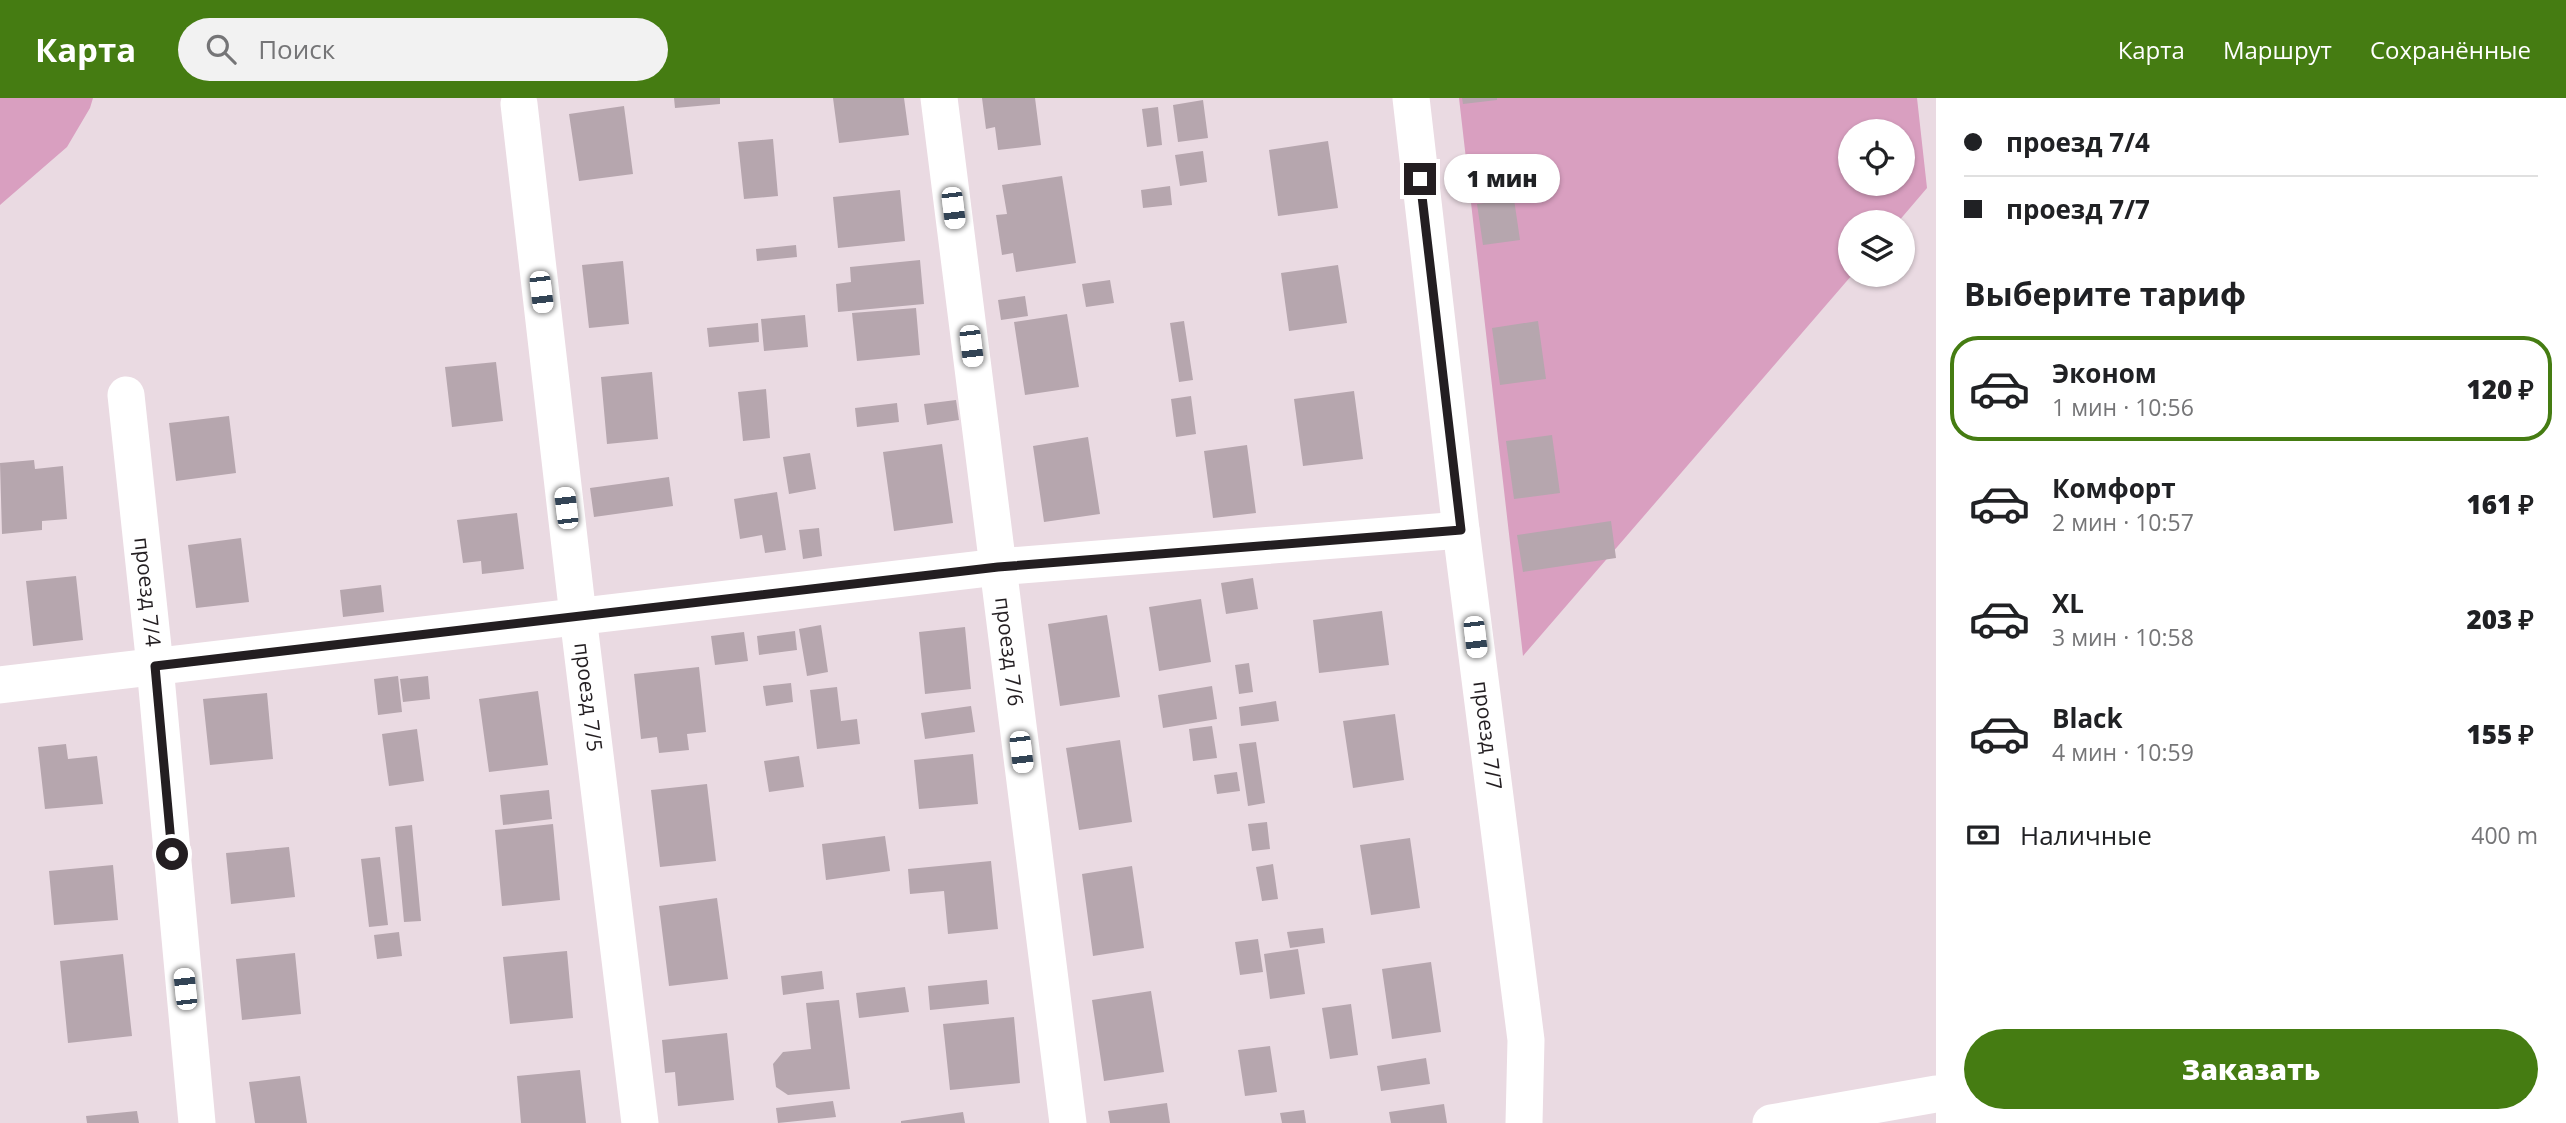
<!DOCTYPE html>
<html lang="ru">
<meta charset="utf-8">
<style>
body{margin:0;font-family:"Open Sans",sans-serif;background:#f2f2f2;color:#202124;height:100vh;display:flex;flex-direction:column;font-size:26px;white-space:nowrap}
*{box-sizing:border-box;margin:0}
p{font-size:23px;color:#757577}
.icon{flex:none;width:38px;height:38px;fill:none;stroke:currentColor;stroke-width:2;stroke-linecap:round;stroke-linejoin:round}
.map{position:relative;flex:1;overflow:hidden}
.side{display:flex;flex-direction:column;background:#fff;width:630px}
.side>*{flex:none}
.banner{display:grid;align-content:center;height:154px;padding:0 28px;background:#fff}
.tools{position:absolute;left:1838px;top:21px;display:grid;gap:14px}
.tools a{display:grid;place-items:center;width:77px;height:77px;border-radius:50%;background:#fff;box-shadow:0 2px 5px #0004;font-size:35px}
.end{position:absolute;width:32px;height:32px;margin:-16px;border:9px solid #231e21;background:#fff;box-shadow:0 0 0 4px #fff}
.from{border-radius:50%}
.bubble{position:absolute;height:49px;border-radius:24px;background:#fff;box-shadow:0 2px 5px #0004;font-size:23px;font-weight:800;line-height:49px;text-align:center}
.car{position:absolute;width:21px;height:42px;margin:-21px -10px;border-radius:9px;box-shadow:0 0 5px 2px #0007;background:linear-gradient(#fff 24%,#345 0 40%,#fff 0 76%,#345 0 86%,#fff 0)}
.banner b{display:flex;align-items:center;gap:24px;height:66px;font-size:26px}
.banner b+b{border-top:2px solid #e0e0e0}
.banner i{width:18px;height:18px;background:#202124}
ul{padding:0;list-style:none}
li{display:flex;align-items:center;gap:21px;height:105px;margin:0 14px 10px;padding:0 14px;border:4px solid transparent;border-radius:28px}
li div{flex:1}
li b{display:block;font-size:26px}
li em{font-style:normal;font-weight:800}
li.on{border-color:#457c12}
li>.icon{width:63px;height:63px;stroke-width:1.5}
h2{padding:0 28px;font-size:32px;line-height:84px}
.pay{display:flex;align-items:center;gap:18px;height:77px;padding:0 28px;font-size:26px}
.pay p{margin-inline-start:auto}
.action{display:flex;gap:14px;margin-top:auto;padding:14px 28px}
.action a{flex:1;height:80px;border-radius:42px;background:#457c12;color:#fff;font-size:28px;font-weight:800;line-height:80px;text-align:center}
header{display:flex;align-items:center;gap:42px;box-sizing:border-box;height:98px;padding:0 35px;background:#457c12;color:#fff}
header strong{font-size:33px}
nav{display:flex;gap:38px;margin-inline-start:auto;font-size:24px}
.search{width:490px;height:63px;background:#f2f2f2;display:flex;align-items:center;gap:18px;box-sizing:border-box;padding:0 24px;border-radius:38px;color:#757577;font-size:26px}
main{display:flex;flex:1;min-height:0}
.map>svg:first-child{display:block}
.green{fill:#d99fc0;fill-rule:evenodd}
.building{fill:#b6a6ae}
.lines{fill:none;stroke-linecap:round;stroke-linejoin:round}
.street{stroke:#fff;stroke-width:37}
.route{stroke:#231e21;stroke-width:9}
.labels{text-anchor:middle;stroke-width:5;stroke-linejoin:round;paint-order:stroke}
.street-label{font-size:21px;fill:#231e21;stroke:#fff}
</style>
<header>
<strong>Карта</strong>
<div class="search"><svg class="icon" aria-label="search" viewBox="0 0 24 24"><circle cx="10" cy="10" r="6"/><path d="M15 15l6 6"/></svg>Поиск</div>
<nav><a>Карта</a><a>Маршрут</a><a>Сохранённые</a></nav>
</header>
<main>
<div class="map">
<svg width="1936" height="1025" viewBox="0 0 1936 1025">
<rect width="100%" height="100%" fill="#eadae2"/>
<path class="green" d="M 0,0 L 93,0 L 90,10 L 67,49 L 0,107 Z
M 1459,0 L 1917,0 L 1927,90 L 1898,124 L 1850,124 L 1850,177 L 1852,177 L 1523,558 ZM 1850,33 L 1902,33 L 1902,86 L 1850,86 Z"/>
<path class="building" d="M 674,0 L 720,0 L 720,6 L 675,10 Z
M 833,0 L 904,0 L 909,37 L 839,45 Z
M 982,0 L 1035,0 L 1041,47 L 998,52 L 995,29 L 986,31 Z
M 1462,0 L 1497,0 L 1497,2 L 1463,6 Z
M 1203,2 L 1208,40 L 1178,44 L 1173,7 Z
M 624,8 L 633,76 L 579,83 L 569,16 Z
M 1158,9 L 1162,47 L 1147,49 L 1142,11 Z
M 773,41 L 778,98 L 744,101 L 738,44 Z
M 1328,43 L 1338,110 L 1278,118 L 1269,52 Z
M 1203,53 L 1207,84 L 1180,88 L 1175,57 Z
M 1062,78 L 1076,165 L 1016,174 L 1013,155 L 1002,157 L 996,117 L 1007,116 L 1002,87 Z
M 1170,88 L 1172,107 L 1143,110 L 1141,92 Z
M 900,92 L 905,143 L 838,150 L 833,99 Z
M 1514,101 L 1520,142 L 1483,147 L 1477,106 Z
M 796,147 L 797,159 L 757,163 L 756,151 Z
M 920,162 L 924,206 L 838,214 L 836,186 L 851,184 L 850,169 Z
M 623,163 L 629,226 L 589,230 L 582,167 Z
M 1338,167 L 1347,225 L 1289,233 L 1281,175 Z
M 1110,182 L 1114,205 L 1086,209 L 1082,186 Z
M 1025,198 L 1028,218 L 1001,222 L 998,202 Z
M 916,210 L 920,257 L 857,263 L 852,215 Z
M 1067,216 L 1079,289 L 1025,297 L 1014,224 Z
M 805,217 L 808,249 L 764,253 L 761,221 Z
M 1184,223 L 1193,282 L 1179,284 L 1170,225 Z
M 1538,223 L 1546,281 L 1500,287 L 1492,230 Z
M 758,225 L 759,244 L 709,249 L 707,230 Z
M 496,264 L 503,323 L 452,329 L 445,269 Z
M 652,274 L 658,341 L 607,346 L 601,279 Z
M 766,291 L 770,340 L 743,343 L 738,294 Z
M 1354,293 L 1363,361 L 1303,368 L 1294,301 Z
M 1191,298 L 1196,336 L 1176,339 L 1171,301 Z
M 956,302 L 959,322 L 927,327 L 924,306 Z
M 897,305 L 899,324 L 857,329 L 855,310 Z
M 229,318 L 236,375 L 176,383 L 169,325 Z
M 1552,337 L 1560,395 L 1514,401 L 1506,343 Z
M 1088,339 L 1100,416 L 1044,424 L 1033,348 Z
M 942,346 L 953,425 L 894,433 L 883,354 Z
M 1247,347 L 1256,415 L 1213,420 L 1204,353 Z
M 810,355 L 816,391 L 789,396 L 783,359 Z
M 34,362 L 35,371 L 63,368 L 67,421 L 42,423 L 42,432 L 2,436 L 0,365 Z
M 669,379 L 673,408 L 594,419 L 590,390 Z
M 777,394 L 786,452 L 765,455 L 762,437 L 740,441 L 734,401 Z
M 517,415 L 524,471 L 482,476 L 481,463 L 463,465 L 457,422 Z
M 1611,423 L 1616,460 L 1523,474 L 1517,437 Z
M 819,430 L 822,458 L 803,461 L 799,432 Z
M 241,440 L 249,504 L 196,510 L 188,447 Z
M 76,478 L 83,542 L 33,548 L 26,483 Z
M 1253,480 L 1258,511 L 1226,516 L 1221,485 Z
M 381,487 L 384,514 L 343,519 L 340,492 Z
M 1201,501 L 1211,564 L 1159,573 L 1149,509 Z
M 1382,513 L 1389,567 L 1319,575 L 1313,522 Z
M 1107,517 L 1120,599 L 1060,608 L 1048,526 Z
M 821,527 L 828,574 L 807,578 L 799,531 Z
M 965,529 L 971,591 L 925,596 L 919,534 Z
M 795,533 L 797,552 L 759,557 L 757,538 Z
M 744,534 L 748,563 L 715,567 L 711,538 Z
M 1249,565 L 1253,594 L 1239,596 L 1235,567 Z
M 699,569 L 706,634 L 687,636 L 689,652 L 659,655 L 657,639 L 641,641 L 634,576 Z
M 398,578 L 402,614 L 378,617 L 374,581 Z
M 428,578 L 430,601 L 403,604 L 400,581 Z
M 791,585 L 793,604 L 766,608 L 763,588 Z
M 1212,588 L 1217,621 L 1163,630 L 1158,597 Z
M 837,589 L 841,623 L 857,621 L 860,646 L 817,651 L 810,592 Z
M 538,593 L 548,667 L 489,674 L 479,601 Z
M 267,595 L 273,661 L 210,667 L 203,601 Z
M 1276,603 L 1279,623 L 1241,628 L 1239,609 Z
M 971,608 L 975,634 L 925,641 L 921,615 Z
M 1395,616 L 1404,682 L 1353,690 L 1343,623 Z
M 1212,628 L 1217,660 L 1193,663 L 1189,631 Z
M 417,631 L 424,683 L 389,688 L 382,636 Z
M 1120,642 L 1132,724 L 1079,732 L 1066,650 Z
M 1256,644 L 1265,705 L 1248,708 L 1239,646 Z
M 66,646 L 68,661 L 97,658 L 103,706 L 45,711 L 38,649 Z
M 973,656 L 978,706 L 919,711 L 914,662 Z
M 799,658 L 804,689 L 769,694 L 764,663 Z
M 1237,674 L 1240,693 L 1217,696 L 1214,677 Z
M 707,686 L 716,763 L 660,769 L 651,692 Z
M 549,692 L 552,721 L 503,727 L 500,697 Z
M 1267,724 L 1270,751 L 1252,753 L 1248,726 Z
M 553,726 L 560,802 L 502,808 L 495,732 Z
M 412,727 L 421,823 L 404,824 L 395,729 Z
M 885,738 L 890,773 L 826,782 L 822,746 Z
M 1410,740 L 1420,810 L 1371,817 L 1360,747 Z
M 289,749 L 295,799 L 231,806 L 226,755 Z
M 380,759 L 388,827 L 369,829 L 361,761 Z
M 991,763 L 998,831 L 948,836 L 944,793 L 910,796 L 908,771 Z
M 1273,766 L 1278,801 L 1262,803 L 1256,769 Z
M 113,767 L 118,822 L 54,827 L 49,773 Z
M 1132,768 L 1144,850 L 1093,858 L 1082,776 Z
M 717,800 L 728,881 L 669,888 L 659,808 Z
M 1323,830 L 1325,845 L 1290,850 L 1287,834 Z
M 399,834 L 402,858 L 377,861 L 374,837 Z
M 1258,841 L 1263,874 L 1240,877 L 1235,844 Z
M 1298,851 L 1305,896 L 1270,901 L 1264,856 Z
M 567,853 L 573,920 L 510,926 L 503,859 Z
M 295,855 L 301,916 L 242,922 L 236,861 Z
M 123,856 L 132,938 L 68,945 L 60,863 Z
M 1431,864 L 1441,934 L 1392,941 L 1382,871 Z
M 822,873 L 824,891 L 783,897 L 781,878 Z
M 987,882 L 989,906 L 930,912 L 928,888 Z
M 905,889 L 909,914 L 859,920 L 856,895 Z
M 1151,893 L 1164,974 L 1104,983 L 1092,902 Z
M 839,902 L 850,991 L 788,997 L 776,989 L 773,966 L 783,954 L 811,951 L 806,905 Z
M 1351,906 L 1358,957 L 1330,961 L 1322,910 Z
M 1014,919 L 1020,985 L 950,992 L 943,926 Z
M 727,935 L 734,1002 L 678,1008 L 675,974 L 665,975 L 662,942 Z
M 1270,948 L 1277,994 L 1245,998 L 1238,952 Z
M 1426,960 L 1430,986 L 1381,993 L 1377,968 Z
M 580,972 L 586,1025 L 521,1025 L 517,978 Z
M 300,978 L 307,1025 L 255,1025 L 249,984 Z
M 833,1003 L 836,1019 L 778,1025 L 776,1010 Z
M 1167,1005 L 1170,1025 L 1110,1025 L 1108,1013 Z
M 1444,1006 L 1447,1025 L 1391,1025 L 1389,1014 Z
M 1304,1012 L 1306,1025 L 1282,1025 L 1280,1015 Z
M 137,1013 L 139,1025 L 87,1025 L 86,1018 Z
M 963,1014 L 965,1025 L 901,1025 L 901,1023 Z"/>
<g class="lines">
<g class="street">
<path id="s1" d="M 939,0 L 1068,1025"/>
<path id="s2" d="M 1411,0 L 1461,432 L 1526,942 L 1524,1025"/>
<path id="s3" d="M 519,6 L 578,518 L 640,1025"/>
<path id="s4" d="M 126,297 L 155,568 L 197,1025"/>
<path d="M 0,587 L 998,469 L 1461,432"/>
<path d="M 1771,1025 L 1936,996"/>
</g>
</g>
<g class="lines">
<path class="route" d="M 172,756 L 155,568 L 998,469 L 1461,432 L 1420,81"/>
</g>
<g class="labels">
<g class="street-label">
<text dy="7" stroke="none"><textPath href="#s4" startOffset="198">проезд 7/4</textPath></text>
<text dy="7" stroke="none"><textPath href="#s1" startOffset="558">проезд 7/6</textPath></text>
<text dy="7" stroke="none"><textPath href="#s3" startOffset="597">проезд 7/5</textPath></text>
<text dy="7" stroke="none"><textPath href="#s2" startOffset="642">проезд 7/7</textPath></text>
</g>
</g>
</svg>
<div class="tools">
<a><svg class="icon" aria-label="locate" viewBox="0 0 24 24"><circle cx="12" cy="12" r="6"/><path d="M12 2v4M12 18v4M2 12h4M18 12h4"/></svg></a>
<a><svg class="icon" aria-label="layers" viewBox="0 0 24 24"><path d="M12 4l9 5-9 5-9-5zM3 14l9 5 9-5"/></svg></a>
</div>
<i class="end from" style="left:172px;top:756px"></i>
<i class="end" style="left:1420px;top:81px"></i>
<div class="bubble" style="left:1444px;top:56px;width:116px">1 мин</div>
<i class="car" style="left:953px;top:110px;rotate:173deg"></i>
<i class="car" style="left:541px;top:194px;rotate:173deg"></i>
<i class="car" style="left:971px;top:248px;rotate:173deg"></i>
<i class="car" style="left:566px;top:410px;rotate:353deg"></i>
<i class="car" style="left:1475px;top:539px;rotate:173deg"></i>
<i class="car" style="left:1021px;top:654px;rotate:173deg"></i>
<i class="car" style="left:185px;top:891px;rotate:354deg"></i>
</div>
<section class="side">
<div class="banner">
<b><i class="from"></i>проезд 7/4</b>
<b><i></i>проезд 7/7</b>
</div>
<h2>Выберите тариф</h2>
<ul>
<li class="on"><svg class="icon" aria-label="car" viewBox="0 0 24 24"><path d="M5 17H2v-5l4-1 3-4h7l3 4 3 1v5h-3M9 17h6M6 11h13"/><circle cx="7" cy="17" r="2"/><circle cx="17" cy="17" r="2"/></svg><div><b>Эконом</b><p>1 мин · 10:56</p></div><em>120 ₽</em></li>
<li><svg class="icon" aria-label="car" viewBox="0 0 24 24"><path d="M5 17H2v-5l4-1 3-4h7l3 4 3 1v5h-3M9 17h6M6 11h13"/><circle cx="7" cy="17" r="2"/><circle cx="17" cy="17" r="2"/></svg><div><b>Комфорт</b><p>2 мин · 10:57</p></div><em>161 ₽</em></li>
<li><svg class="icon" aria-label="car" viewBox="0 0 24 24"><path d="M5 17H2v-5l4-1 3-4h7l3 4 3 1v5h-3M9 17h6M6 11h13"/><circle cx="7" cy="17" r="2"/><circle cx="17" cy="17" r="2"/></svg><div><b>XL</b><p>3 мин · 10:58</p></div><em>203 ₽</em></li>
<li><svg class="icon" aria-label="car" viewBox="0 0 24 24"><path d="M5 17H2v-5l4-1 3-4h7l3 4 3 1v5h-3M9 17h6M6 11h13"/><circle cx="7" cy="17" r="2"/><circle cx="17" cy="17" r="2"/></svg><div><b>Black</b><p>4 мин · 10:59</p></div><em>155 ₽</em></li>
</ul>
<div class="pay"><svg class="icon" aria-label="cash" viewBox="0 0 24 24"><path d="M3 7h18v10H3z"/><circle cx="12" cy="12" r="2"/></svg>Наличные<p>400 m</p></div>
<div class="action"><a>Заказать</a></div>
</section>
</main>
